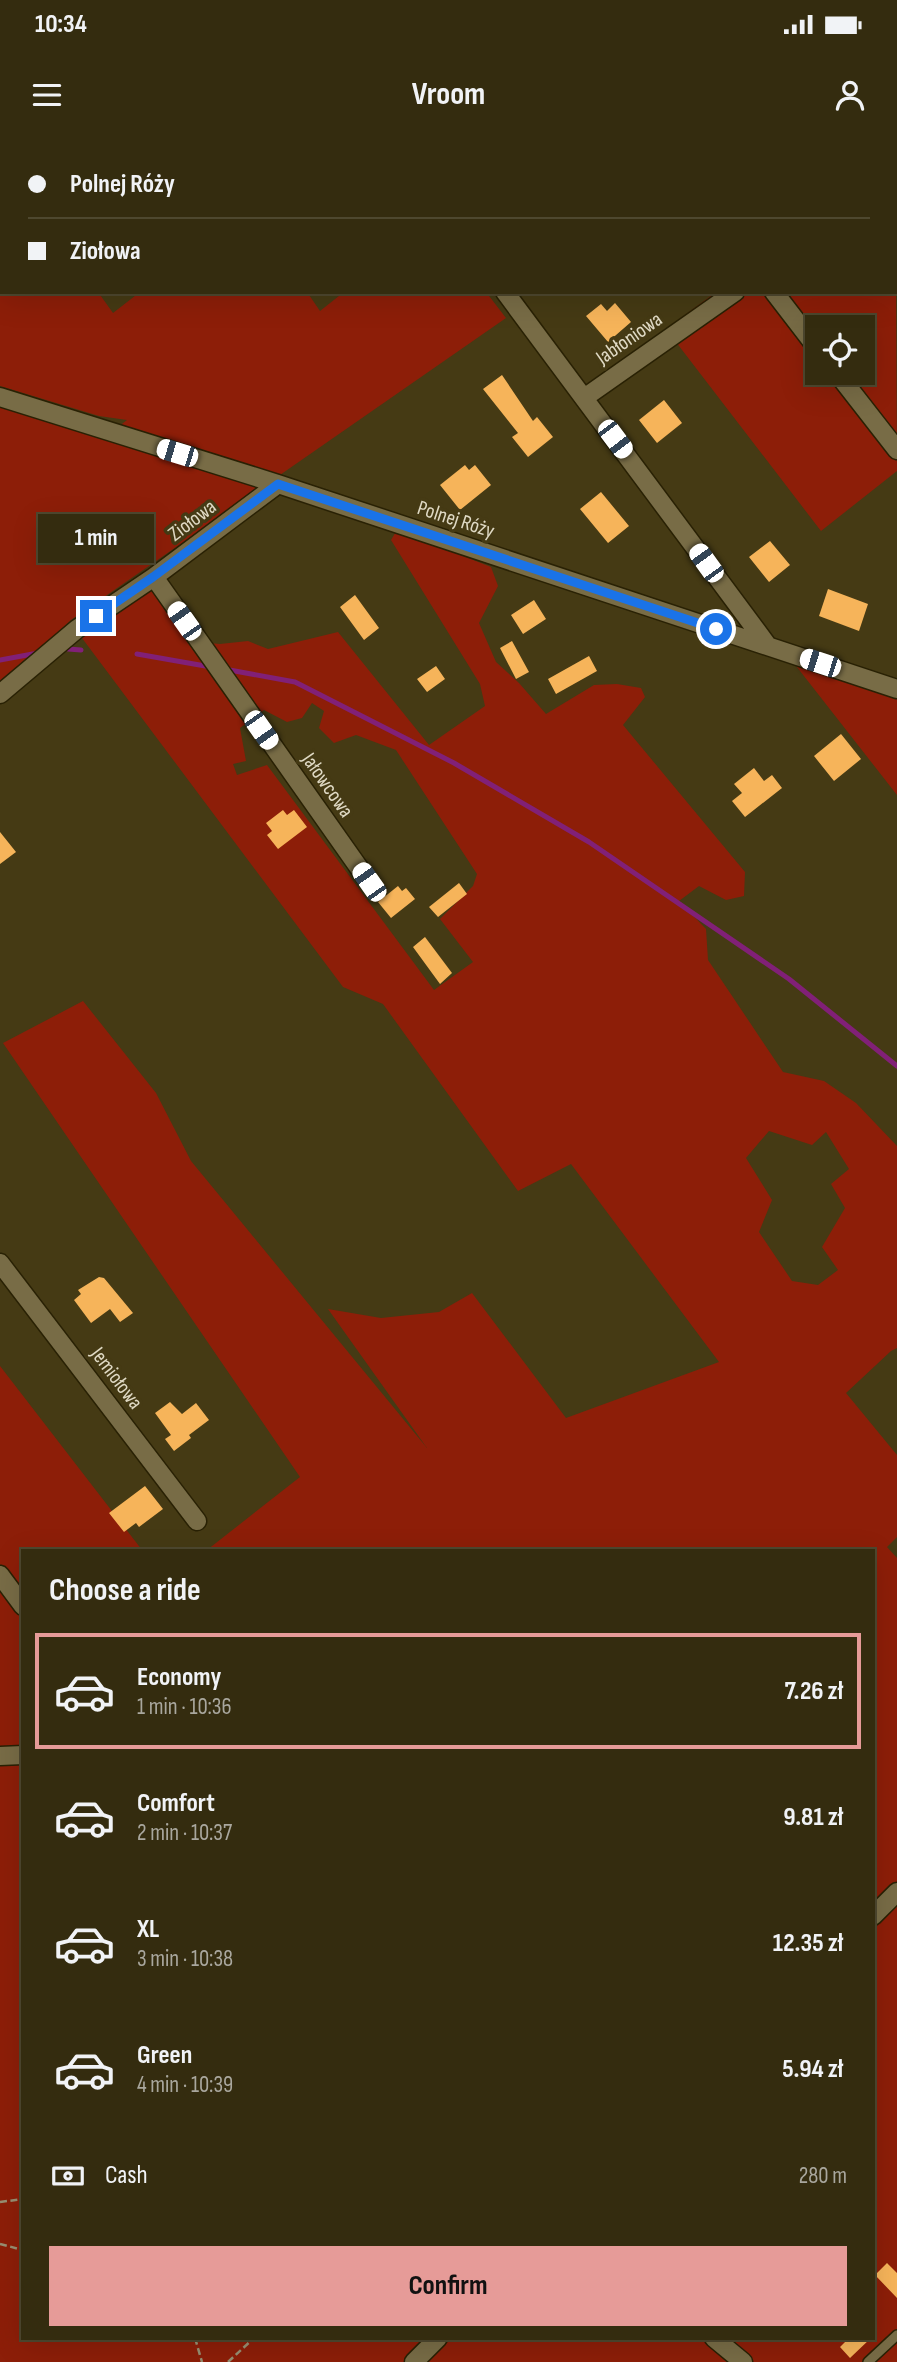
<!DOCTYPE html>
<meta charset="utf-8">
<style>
body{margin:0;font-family:"Sofia Sans Condensed",sans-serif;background:#3c3418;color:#f1f3f6;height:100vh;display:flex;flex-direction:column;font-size:26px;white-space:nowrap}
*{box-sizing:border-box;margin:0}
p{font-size:23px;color:#a9a79e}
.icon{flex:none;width:38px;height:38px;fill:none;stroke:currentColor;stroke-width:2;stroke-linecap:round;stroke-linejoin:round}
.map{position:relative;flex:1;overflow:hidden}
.sheet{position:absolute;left:21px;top:1409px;width:854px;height:791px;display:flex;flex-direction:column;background:#342c0f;border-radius:0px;box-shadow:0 7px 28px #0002,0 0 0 2px #4e482f}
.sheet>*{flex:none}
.banner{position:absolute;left:0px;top:0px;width:898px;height:154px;box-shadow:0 7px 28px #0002,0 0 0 2px #4e482f;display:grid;align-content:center;height:154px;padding:0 28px;background:#342c0f}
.fabs{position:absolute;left:805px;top:175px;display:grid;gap:14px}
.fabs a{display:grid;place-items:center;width:70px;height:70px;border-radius:0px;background:#342c0f;box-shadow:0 7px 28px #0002,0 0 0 2px #4e482f;font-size:35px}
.end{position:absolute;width:32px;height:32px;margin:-16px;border:9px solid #1a73e8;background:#fff;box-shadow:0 0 0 4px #fff}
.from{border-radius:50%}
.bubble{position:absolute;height:49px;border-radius:0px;background:#342c0f;box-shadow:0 7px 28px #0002,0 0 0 2px #4e482f;font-size:23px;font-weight:700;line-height:49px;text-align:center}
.car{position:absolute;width:21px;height:42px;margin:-21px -10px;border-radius:9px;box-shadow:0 0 5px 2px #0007;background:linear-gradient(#fff 24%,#345 0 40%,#fff 0 76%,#345 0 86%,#fff 0)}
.banner b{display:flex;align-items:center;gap:24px;height:66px;font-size:26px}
.banner b+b{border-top:2px solid #4e482f}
.banner i{width:18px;height:18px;background:#f1f3f6}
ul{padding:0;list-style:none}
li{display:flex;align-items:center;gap:21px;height:116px;margin:0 14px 10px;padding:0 14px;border:4px solid transparent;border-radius:0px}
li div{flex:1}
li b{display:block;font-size:26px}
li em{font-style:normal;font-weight:700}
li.current{border-color:#e69b98}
li>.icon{width:63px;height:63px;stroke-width:1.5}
h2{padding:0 28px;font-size:32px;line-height:84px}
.pay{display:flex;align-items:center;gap:18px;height:77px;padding:0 28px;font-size:26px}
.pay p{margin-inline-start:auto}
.cta{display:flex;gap:14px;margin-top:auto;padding:14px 28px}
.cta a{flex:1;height:80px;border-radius:0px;background:#e69b98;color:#111;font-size:28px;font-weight:700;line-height:80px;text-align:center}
.status{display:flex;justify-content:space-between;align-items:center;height:49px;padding:0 35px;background:#342c0f;direction:ltr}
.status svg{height:19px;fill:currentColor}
header{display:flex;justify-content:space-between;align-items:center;height:91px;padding:0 28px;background:#342c0f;font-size:32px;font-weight:700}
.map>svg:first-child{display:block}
.green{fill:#8d1e08;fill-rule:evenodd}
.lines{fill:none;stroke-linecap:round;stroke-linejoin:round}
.stream{stroke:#812077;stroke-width:5}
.building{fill:#f6b45a}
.service-casing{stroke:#292104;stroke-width:12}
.minor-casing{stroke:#292104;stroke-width:21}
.tertiary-casing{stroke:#292104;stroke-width:21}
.path{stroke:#978f72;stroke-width:2.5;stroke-dasharray:7 3.5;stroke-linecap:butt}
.service{stroke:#786c46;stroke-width:9}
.minor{stroke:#786c46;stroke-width:18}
.tertiary{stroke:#786c46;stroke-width:18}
.route{stroke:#1a73e8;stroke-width:9}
.labels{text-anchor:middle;stroke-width:7;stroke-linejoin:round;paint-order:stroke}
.street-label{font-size:21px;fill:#e0dac5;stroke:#453a14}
</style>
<div class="status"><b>10:34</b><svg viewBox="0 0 49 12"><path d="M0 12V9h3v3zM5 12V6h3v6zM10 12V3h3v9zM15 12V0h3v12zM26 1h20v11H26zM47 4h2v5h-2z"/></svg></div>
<header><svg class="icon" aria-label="menu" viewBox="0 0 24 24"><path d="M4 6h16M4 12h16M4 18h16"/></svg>Vroom<svg class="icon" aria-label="person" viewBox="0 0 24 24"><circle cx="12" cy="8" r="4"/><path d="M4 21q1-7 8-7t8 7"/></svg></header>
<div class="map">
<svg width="897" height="2222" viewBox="0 0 897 2222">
<rect width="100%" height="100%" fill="#453a14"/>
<path class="green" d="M 0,79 L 2,79 L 2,152 L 98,152 L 113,173 L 140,152 L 307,152 L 320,171 L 344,152 L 486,152 L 506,178 L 71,480 L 0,545 L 0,266 L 104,298 L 127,280 L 99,276 L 0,246 Z
M 896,136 L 897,331 L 821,391 L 666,189 L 716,152 L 896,152 ZM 817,187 L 863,187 L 863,233 L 817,233 Z
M 397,390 L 491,427 L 498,446 L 479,483 L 496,522 L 519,543 L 546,574 L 594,545 L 617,544 L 641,548 L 645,557 L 623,585 L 745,732 L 744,756 L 726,760 L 699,746 L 679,761 L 706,789 L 708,820 L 783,932 L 824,941 L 856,963 L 897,1006 L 897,1208 L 891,1211 L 846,1253 L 897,1315 L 897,1397 L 887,1407 L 897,1418 L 897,2222 L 0,2222 L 0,1226 L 142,1410 L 23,1410 L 23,2198 L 873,2198 L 873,1410 L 207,1410 L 300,1337 L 3,903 L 83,861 L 156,953 L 191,1021 L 427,1308 L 328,1169 L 381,1178 L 439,1172 L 472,1153 L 566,1278 L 719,1222 L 571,1024 L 518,1051 L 383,864 L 343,847 L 79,494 L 152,447 L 187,501 L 220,504 L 248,501 L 268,509 L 338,492 L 429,605 L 485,566 L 480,544 L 391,400 ZM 312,563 L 324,571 L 319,588 L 334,603 L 356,595 L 396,610 L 477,734 L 473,746 L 440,779 L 473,822 L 434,850 L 267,625 L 237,635 L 233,624 L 246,621 L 240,588 L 264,570 L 287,582 L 302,578 ZM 769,991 L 812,1005 L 826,992 L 849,1029 L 831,1044 L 845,1068 L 822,1107 L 838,1130 L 818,1145 L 792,1141 L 759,1092 L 772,1060 L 746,1018 Z
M 793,522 L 897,559 L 897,655 Z"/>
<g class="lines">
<path class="stream" d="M 68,509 L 81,510
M 137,514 L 211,527
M 0,520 L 38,513
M 224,529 L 295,542 L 454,623 L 589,702 L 789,839 L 897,926"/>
</g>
<path class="building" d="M 615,163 L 631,182 L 608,202 L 586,176 L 601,164 L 607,171 Z
M 502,235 L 533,281 L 537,277 L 553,297 L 528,317 L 512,297 L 518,293 L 483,249 Z
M 664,260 L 682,283 L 657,303 L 639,280 Z
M 465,325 L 469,330 L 475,325 L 491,345 L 460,370 L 440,345 Z
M 601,352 L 629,386 L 608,403 L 580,369 Z
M 770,401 L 790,425 L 769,442 L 749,417 Z
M 828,449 L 868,464 L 859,491 L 819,476 Z
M 355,455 L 379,488 L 364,500 L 340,467 Z
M 534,460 L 546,479 L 523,494 L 511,475 Z
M 512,501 L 529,532 L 516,539 L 500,508 Z
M 589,516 L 597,531 L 556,554 L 548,539 Z
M 436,526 L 445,539 L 427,552 L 417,539 Z
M 841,594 L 861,619 L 834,641 L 814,616 Z
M 754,628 L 764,641 L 772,635 L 782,648 L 745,677 L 732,661 L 742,653 L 734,644 Z
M 283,670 L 287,675 L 294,670 L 307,687 L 278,709 L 267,695 L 272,691 L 266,683 Z
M 0,692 L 16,712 L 0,724 Z
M 459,743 L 467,754 L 438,777 L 429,767 Z
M 398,746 L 402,751 L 406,748 L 415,759 L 391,778 L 378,762 Z
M 425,797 L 452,833 L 440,844 L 413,807 Z
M 99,1137 L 104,1138 L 133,1173 L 120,1182 L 110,1169 L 91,1183 L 74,1160 L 81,1154 L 78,1150 Z
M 170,1262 L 182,1274 L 196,1263 L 209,1280 L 189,1295 L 191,1298 L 174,1311 L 165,1299 L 171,1295 L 155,1273 Z
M 145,1346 L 163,1369 L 139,1387 L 136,1383 L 124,1392 L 109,1373 Z
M 887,2123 L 897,2133 L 897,2158 L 875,2135 Z
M 849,2198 L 871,2198 L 850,2218 L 840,2207 Z"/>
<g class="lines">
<defs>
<path id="service" d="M 868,2222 L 897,2195"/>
<path id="minor" d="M 390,0 L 391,2
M 748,0 L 749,2
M 896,34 L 897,33
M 505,152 L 768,506
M 774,152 L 817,208
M 837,233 L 897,310
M 0,257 L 278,344 L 897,549
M 584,258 L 735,152
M 154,437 L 369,742
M 0,554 L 77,489 L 154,437 L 278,344
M 0,1123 L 197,1381
M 0,1616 L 23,1615
M 873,1776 L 897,1752
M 414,2222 L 438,2198"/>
<path id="tertiary" d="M 0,1435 L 23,1466
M 714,2198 L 743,2222"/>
</defs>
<use href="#service" class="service-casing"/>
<use href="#minor" class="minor-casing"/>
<use href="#tertiary" class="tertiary-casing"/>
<path class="path" d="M 0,2062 L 23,2059
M 0,2104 L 23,2110
M 195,2198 L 202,2222
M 228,2222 L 254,2198"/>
<use href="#service" class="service"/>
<use href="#minor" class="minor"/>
<use href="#tertiary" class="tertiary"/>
</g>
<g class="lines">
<path class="route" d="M 96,476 L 153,437 L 278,344 L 716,489"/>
</g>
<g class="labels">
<g class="street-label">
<text transform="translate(629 198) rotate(-35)" y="7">Jabłoniowa</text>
<text transform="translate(456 379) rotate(18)" y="7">Polnej Róży</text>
<text transform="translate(192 380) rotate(-37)" y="7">Ziołowa</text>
<text transform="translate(328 645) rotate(55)" y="7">Jałowcowa</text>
<text transform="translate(117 1238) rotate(53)" y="7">Jemiołowa</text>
</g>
</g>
</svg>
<div class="fabs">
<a><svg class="icon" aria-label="locate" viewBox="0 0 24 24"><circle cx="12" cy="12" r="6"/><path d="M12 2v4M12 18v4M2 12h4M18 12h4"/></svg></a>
</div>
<i class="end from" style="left:716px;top:489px"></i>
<i class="end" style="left:96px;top:476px"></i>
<div class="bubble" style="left:38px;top:374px;width:116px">1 min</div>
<i class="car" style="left:615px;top:299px;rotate:143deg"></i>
<i class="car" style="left:177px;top:313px;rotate:287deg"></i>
<i class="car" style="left:706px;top:423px;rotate:324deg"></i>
<i class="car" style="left:184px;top:481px;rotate:325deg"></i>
<i class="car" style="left:820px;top:523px;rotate:288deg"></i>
<i class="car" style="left:261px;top:590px;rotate:145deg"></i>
<i class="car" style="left:369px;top:742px;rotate:325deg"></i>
<div class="banner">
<b><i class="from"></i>Polnej Róży</b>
<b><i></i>Ziołowa</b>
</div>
<section class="sheet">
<h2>Choose a ride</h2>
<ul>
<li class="current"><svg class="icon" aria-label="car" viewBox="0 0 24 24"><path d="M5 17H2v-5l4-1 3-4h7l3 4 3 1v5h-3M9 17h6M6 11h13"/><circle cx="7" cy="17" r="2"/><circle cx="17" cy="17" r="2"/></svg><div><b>Economy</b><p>1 min · 10:36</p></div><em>7.26 zł</em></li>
<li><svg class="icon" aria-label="car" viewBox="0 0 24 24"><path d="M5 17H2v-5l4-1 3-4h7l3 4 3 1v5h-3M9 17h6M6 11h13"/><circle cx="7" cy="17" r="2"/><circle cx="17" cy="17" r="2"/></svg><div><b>Comfort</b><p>2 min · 10:37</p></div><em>9.81 zł</em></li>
<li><svg class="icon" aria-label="car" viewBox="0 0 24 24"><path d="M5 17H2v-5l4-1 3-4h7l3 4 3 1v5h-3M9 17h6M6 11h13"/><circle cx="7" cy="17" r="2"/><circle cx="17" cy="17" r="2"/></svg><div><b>XL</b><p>3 min · 10:38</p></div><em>12.35 zł</em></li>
<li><svg class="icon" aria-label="car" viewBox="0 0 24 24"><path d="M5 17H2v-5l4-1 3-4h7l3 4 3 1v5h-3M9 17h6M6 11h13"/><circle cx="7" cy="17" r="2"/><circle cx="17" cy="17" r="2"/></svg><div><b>Green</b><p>4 min · 10:39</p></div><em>5.94 zł</em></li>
</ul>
<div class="pay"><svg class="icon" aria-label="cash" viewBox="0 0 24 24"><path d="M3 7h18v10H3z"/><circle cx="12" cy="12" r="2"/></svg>Cash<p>280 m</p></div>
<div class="cta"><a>Confirm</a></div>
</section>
</div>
